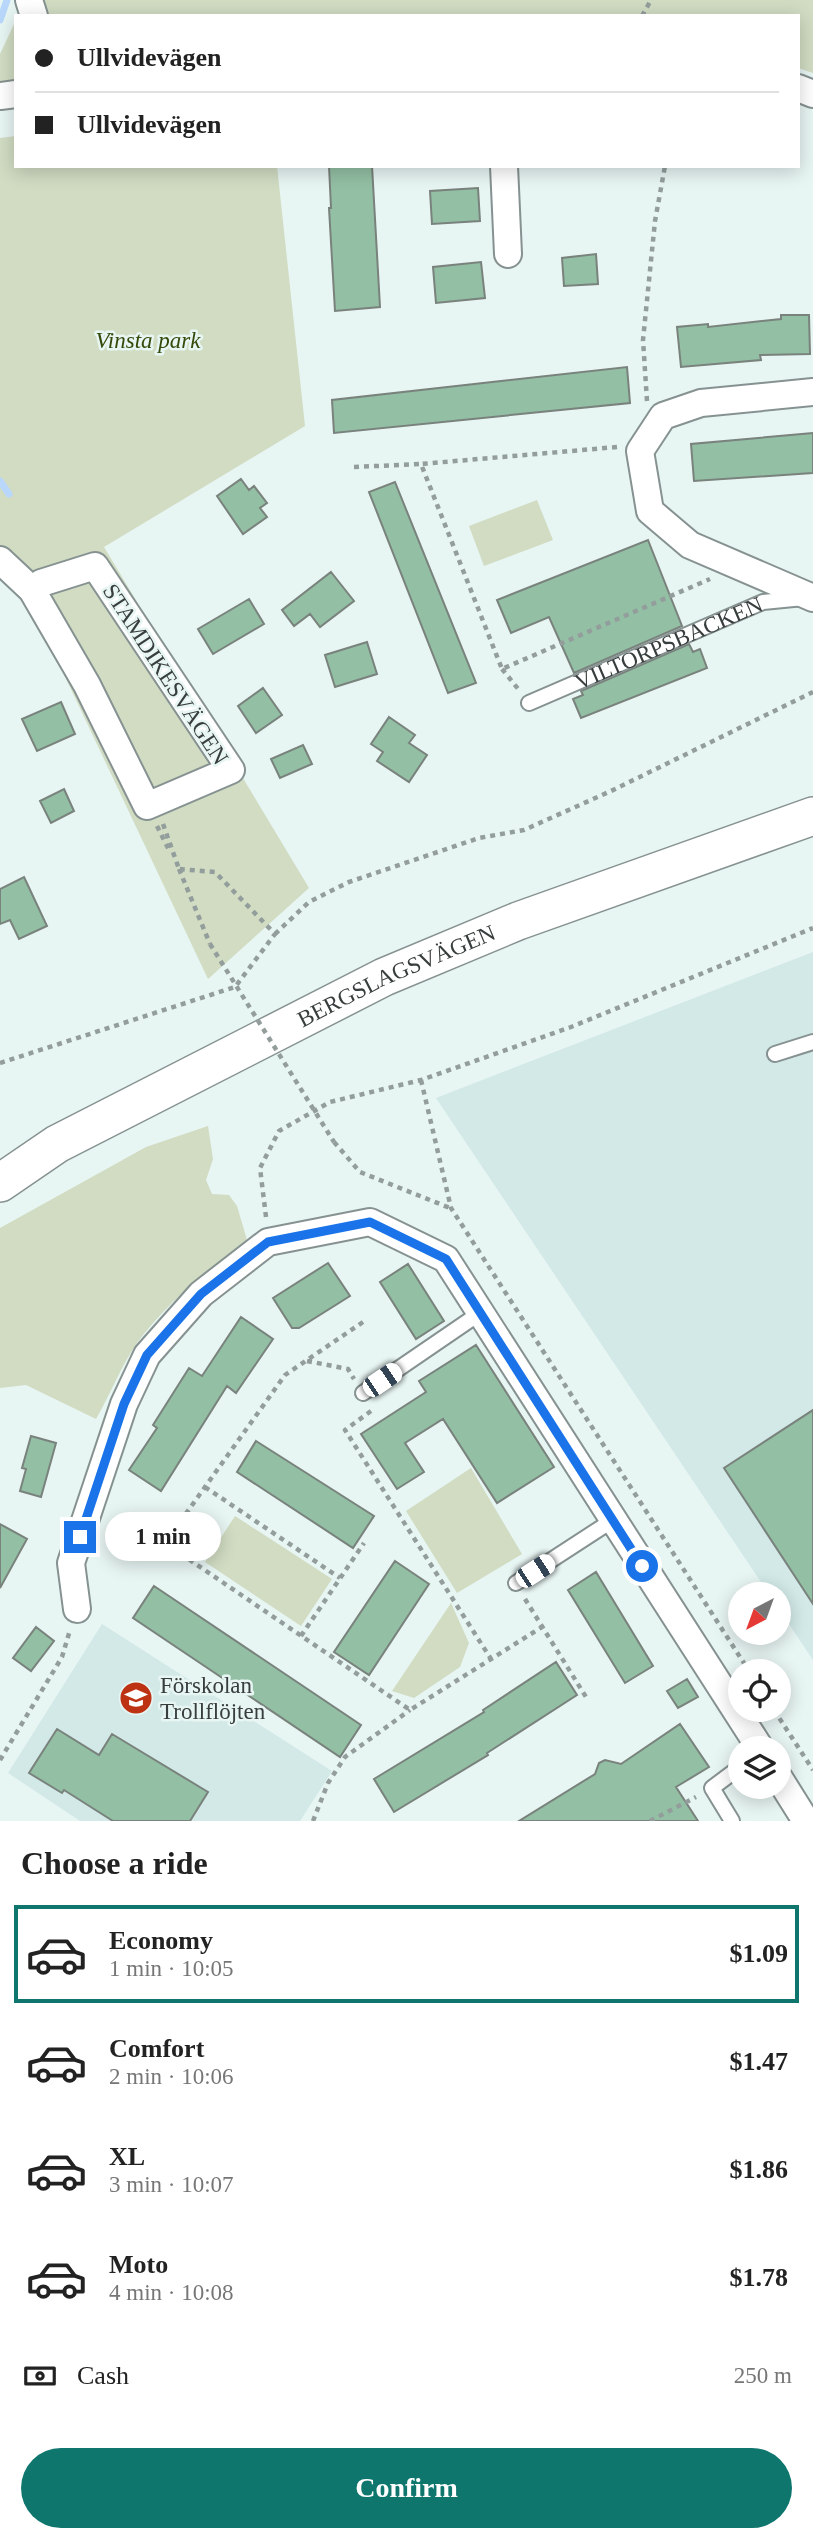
<!DOCTYPE html>
<meta charset="utf-8">
<style>
body{margin:0;font-family:"Times New Roman",serif;background:#f2f2f2;color:#222;height:100vh;display:flex;flex-direction:column;font-size:26px;white-space:nowrap}
*{box-sizing:border-box;margin:0}
p{font-size:23px;color:#767676}
.icon{flex:none;width:38px;height:38px;fill:none;stroke:currentColor;stroke-width:2;stroke-linecap:round;stroke-linejoin:round}
.map{position:relative;height:1821px;overflow:hidden}
.side{display:flex;flex-direction:column;background:#fff;flex:1}
.side>*{flex:none}
.guide{position:absolute;left:14px;top:14px;width:786px;height:154px;border-radius:0px;box-shadow:0 4px 18px #0003;display:grid;align-content:center;height:154px;padding:0 21px;background:#fff}
.needle{width:46px;rotate:221deg}
.controls{position:absolute;left:728px;top:1582px;display:grid;gap:14px}
.controls a{display:grid;place-items:center;width:63px;height:63px;border-radius:50%;background:#fff;box-shadow:0 4px 18px #0003;font-size:35px}
.end{position:absolute;width:32px;height:32px;margin:-16px;border:9px solid #1a73e8;background:#fff;box-shadow:0 0 0 4px #fff}
.from{border-radius:50%}
.bubble{position:absolute;height:49px;border-radius:24px;background:#fff;box-shadow:0 4px 18px #0003;font-size:23px;font-weight:700;line-height:49px;text-align:center}
.car{position:absolute;width:21px;height:42px;margin:-21px -10px;border-radius:9px;box-shadow:0 0 5px 2px #0007;background:linear-gradient(#fff 24%,#345 0 40%,#fff 0 76%,#345 0 86%,#fff 0)}
.guide b{display:flex;align-items:center;gap:24px;height:66px;font-size:26px}
.guide b+b{border-top:2px solid #e0e0e0}
.guide i{width:18px;height:18px;background:#222}
ul{padding:0;list-style:none}
li{display:flex;align-items:center;gap:21px;height:98px;margin:0 14px 10px;padding:0 7px;border:4px solid transparent;border-radius:0px}
li div{flex:1}
li b{display:block;font-size:26px}
li em{font-style:normal;font-weight:700}
li.selected{border-color:#0f766e}
li>.icon{width:63px;height:63px;stroke-width:1.5}
h2{padding:0 21px;font-size:32px;line-height:84px}
.pay{display:flex;align-items:center;gap:18px;height:77px;padding:0 21px;font-size:26px}
.pay p{margin-inline-start:auto}
.button{display:flex;gap:14px;margin-top:auto;padding:14px 21px}
.button a{flex:1;height:80px;border-radius:42px;background:#0f766e;color:#fff;font-size:28px;font-weight:700;line-height:80px;text-align:center}
.map>svg:first-child{display:block}
.built{fill:#d2e9e7}
.green{fill:#d1dcc3}
.lines{fill:none;stroke-linecap:round;stroke-linejoin:round}
.stream{stroke:#b8d7fb;stroke-width:7}
.building{fill:#93bfa4;stroke:#79827c;stroke-width:2}
.service-casing{stroke:#869291;stroke-width:18}
.minor-casing{stroke:#869291;stroke-width:30}
.secondary-casing{stroke:#869291;stroke-width:40}
.path{stroke:#939e9c;stroke-width:4.5;stroke-dasharray:5 5;stroke-linecap:butt}
.service{stroke:#fff;stroke-width:14}
.minor{stroke:#fff;stroke-width:26}
.secondary{stroke:#fff;stroke-width:37}
.path-bridge{stroke:#939e9c;stroke-width:4.5;stroke-dasharray:5 5;stroke-linecap:butt}
.route{stroke:#1a73e8;stroke-width:9}
.labels{text-anchor:middle;stroke-width:5;stroke-linejoin:round;paint-order:stroke}
.park-label{font-size:23px;font-style:italic;fill:#354a0a;stroke:#e7f5f3}
.street-label{font-size:23px;fill:#383e3d;stroke:#e7f5f3}
.poi-label{font-size:23px;fill:#383e3d;stroke:#e7f5f3;text-anchor:start}
</style>
<div class="map">
<svg width="813" height="1821" viewBox="0 0 813 1821">
<rect width="100%" height="100%" fill="#e7f5f3"/>
<path class="built" d="M 813,952 L 813,1660 L 779,1609 L 779,1594 L 769,1594 L 436,1098 Z
M 102,1624 L 332,1771 L 300,1821 L 80,1821 L 8,1773 Z"/>
<path class="green" d="M 43,0 L 813,0 L 813,73 L 798,68 L 798,16 L 48,16 Z
M 16,20 L 16,81 L 0,82 L 0,54 Z
M 16,136 L 16,166 L 277,166 L 305,426 L 104,547 L 309,888 L 208,979 L 25,592 L 0,570 L 0,138 Z
M 537,500 L 553,540 L 484,566 L 469,526 Z
M 208,1126 L 213,1159 L 206,1180 L 212,1194 L 229,1195 L 237,1206 L 247,1240 C 207,1271 167,1302 137,1343 C 121,1366 110,1395 96,1419 L 26,1385 L 0,1388 L 0,1228 L 146,1147 Z
M 471,1468 L 522,1554 L 457,1593 L 406,1511 Z
M 235,1516 L 332,1579 L 301,1626 L 205,1562 Z
M 451,1603 L 469,1643 L 460,1667 L 414,1698 L 392,1691 Z"/>
<g class="lines">
<path class="stream" d="M 0,20 L 7,0
M 0,481 L 9,494"/>
</g>
<path class="building" d="M 329,166 L 372,166 L 380,307 L 335,311 L 329,208 L 331,208 Z
M 478,188 L 480,221 L 432,224 L 430,191 Z
M 596,254 L 598,284 L 564,286 L 562,258 Z
M 481,262 L 485,298 L 436,303 L 433,267 Z
M 781,315 L 809,315 L 810,354 L 760,355 L 761,360 L 681,367 L 677,327 L 708,324 L 708,327 L 781,319 Z
M 627,367 L 630,403 L 334,433 L 332,400 Z
M 813,433 L 813,473 L 694,481 L 691,444 Z
M 241,479 L 249,490 L 254,486 L 267,503 L 260,508 L 267,517 L 243,534 L 217,496 Z
M 395,482 L 476,683 L 448,693 L 369,492 Z
M 648,540 L 682,626 L 574,673 L 549,617 L 511,633 L 497,600 Z
M 331,572 L 354,601 L 320,627 L 310,614 L 294,626 L 282,610 Z
M 249,599 L 264,624 L 213,654 L 198,629 Z
M 367,642 L 377,674 L 335,687 L 325,655 Z
M 689,644 L 693,652 L 700,649 L 707,668 L 581,718 L 573,699 L 583,695 L 581,691 Z
M 263,688 L 282,715 L 256,733 L 238,706 Z
M 61,702 L 75,734 L 37,751 L 22,719 Z
M 389,717 L 415,735 L 409,743 L 427,755 L 409,782 L 377,761 L 383,752 L 371,744 Z
M 303,745 L 312,764 L 280,778 L 271,759 Z
M 64,789 L 74,811 L 51,823 L 40,801 Z
M 24,877 L 47,926 L 19,939 L 10,920 L 0,924 L 0,889 Z
M 328,1263 L 350,1296 L 299,1328 L 292,1328 L 273,1298 Z
M 408,1264 L 444,1321 L 416,1339 L 380,1282 Z
M 241,1317 L 273,1339 L 236,1393 L 227,1386 L 161,1491 L 129,1470 L 157,1428 L 153,1425 L 189,1368 L 202,1376 Z
M 476,1345 L 554,1467 L 497,1503 L 443,1419 L 405,1443 L 424,1472 L 397,1489 L 361,1434 L 426,1392 L 419,1381 Z
M 813,1410 L 813,1604 L 724,1468 Z
M 31,1436 L 56,1443 L 41,1497 L 20,1491 L 26,1469 L 22,1468 Z
M 256,1441 L 374,1516 L 353,1548 L 237,1472 Z
M 0,1524 L 27,1539 L 0,1588 Z
M 395,1561 L 429,1584 L 369,1675 L 334,1652 Z
M 596,1572 L 653,1666 L 625,1683 L 568,1590 Z
M 154,1586 L 361,1725 L 340,1757 L 133,1618 Z
M 36,1627 L 54,1641 L 31,1671 L 13,1658 Z
M 556,1662 L 577,1695 L 487,1753 L 488,1755 L 394,1812 L 374,1779 L 484,1712 L 483,1710 Z
M 687,1679 L 698,1697 L 678,1708 L 667,1691 Z
M 680,1724 L 709,1767 L 676,1787 L 698,1821 L 519,1821 L 595,1774 L 599,1763 L 605,1760 L 621,1764 Z
M 57,1729 L 99,1755 L 112,1734 L 208,1792 L 190,1821 L 113,1821 L 64,1790 L 62,1793 L 29,1773 Z"/>
<g class="lines">
<defs>
<g id="service">
<path id="s1" d="M 529,703 L 763,602 L 804,598"/>
<path d="M 775,1054 L 813,1042"/>
<path d="M 363,1393 L 480,1313"/>
<path d="M 516,1583 L 613,1520"/>
<path d="M 732,1821 L 712,1788 L 740,1767"/>
</g>
<path id="minor" d="M 29,0 L 34,16
M 798,88 L 813,94
M 0,96 L 16,94
M 504,166 L 508,254
M 813,392 L 701,403 L 663,416 L 640,451 L 650,511 L 690,545 L 813,598
M 0,560 L 32,590 L 87,685 L 147,806 L 231,770 L 95,566 L 41,583 L 32,590
M 77,1609 L 71,1563 L 124,1404 L 147,1355 L 201,1294 L 268,1242 L 370,1222 L 446,1259 L 760,1748
M 779,1778 L 806,1821"/>
<g id="secondary">
<path id="s2" d="M 0,1183 L 57,1144 L 384,977 L 518,921 L 813,816"/>
</g>
</defs>
<use href="#service" class="service-casing"/>
<use href="#minor" class="minor-casing"/>
<use href="#secondary" class="secondary-casing"/>
<path class="path" d="M 642,16 L 651,0
M 647,401 L 643,340 L 655,221 L 665,166
M 617,447 L 421,464 L 502,669 L 710,579
M 354,467 L 421,464
M 502,669 L 519,690
M 163,824 L 179,869
M 157,826 L 170,852
M 179,869 L 210,944
M 275,934 L 309,902 L 349,882 L 479,838 L 524,830 L 611,791 L 813,692
M 0,1063 L 235,987 L 275,934 L 215,872 L 179,869
M 421,1080 L 451,1208 L 749,1671
M 334,1142 L 360,1172 L 450,1208
M 266,1217 L 260,1168 L 279,1131 L 330,1102 L 421,1080 L 571,1027 L 813,928
M 363,1322 L 285,1375 L 165,1543 L 410,1710 L 542,1627
M 307,1361 L 348,1369 L 354,1379
M 371,1411 L 345,1430 L 491,1659
M 205,1487 L 340,1578
M 525,1599 L 586,1697
M 301,1636 L 364,1543
M 774,1710 L 813,1770
M 0,1760 L 62,1657 L 70,1630
M 313,1821 L 328,1783 L 345,1757 L 410,1710
M 650,1821 L 696,1797"/>
<use href="#service" class="service"/>
<use href="#minor" class="minor"/>
<use href="#secondary" class="secondary"/>
<path class="path-bridge" d="M 210,944 L 334,1142"/>
</g>
<g class="lines">
<path class="route" d="M 80,1537 L 124,1404 L 147,1355 L 201,1294 L 268,1242 L 370,1222 L 446,1259 L 642,1566"/>
</g>
<defs>
<symbol id="school-disc" viewBox="-11 -11 22 22"><circle r="9.5" fill="#bd3212" stroke="#e7f5f3"/><path d="M0-5L7-2L0 1L-7-2ZM-4 1L0 2.5L4 1V4Q0 6-4 4Z" fill="#fff"/></symbol>
</defs>
<g fill-rule="evenodd">
<use href="#school-disc" x="117" y="1679" width="38" height="38"/>
</g>
<g class="labels">
<g class="park-label">
<text x="148" y="348">Vinsta park</text>
</g>
<g class="street-label">
<text dy="8" stroke="none"><textPath href="#s1" startOffset="152">VILTORPSBACKEN</textPath></text>
<text transform="translate(166 674) rotate(57)" y="8">STAMDIKESVÄGEN</text>
<text dy="8" stroke="none"><textPath href="#s2" startOffset="448">BERGSLAGSVÄGEN</textPath></text>
</g>
<g class="poi-label">
<text x="160" y="1693">Förskolan<tspan x="160" dy="26">Trollflöjten</tspan></text>
</g>
</g>
</svg>
<div class="controls">
<a><svg class="needle" viewBox="-14 -14 28 28"><path d="M0-13l5 13h-10z" fill="#e53935"/><path d="M0 13l5-13h-10z" fill="#767676"/></svg></a>
<a><svg class="icon" aria-label="locate" viewBox="0 0 24 24"><circle cx="12" cy="12" r="6"/><path d="M12 2v4M12 18v4M2 12h4M18 12h4"/></svg></a>
<a><svg class="icon" aria-label="layers" viewBox="0 0 24 24"><path d="M12 4l9 5-9 5-9-5zM3 14l9 5 9-5"/></svg></a>
</div>
<i class="end from" style="left:642px;top:1566px"></i>
<i class="end" style="left:80px;top:1537px"></i>
<div class="bubble" style="left:105px;top:1512px;width:116px">1 min</div>
<i class="car" style="left:382px;top:1380px;rotate:56deg"></i>
<i class="car" style="left:535px;top:1571px;rotate:57deg"></i>
<div class="guide">
<b><i class="from"></i>Ullvidevägen</b>
<b><i></i>Ullvidevägen</b>
</div>
</div>
<section class="side">
<h2>Choose a ride</h2>
<ul>
<li class="selected"><svg class="icon" aria-label="car" viewBox="0 0 24 24"><path d="M5 17H2v-5l4-1 3-4h7l3 4 3 1v5h-3M9 17h6M6 11h13"/><circle cx="7" cy="17" r="2"/><circle cx="17" cy="17" r="2"/></svg><div><b>Economy</b><p>1 min · 10:05</p></div><em>$1.09</em></li>
<li><svg class="icon" aria-label="car" viewBox="0 0 24 24"><path d="M5 17H2v-5l4-1 3-4h7l3 4 3 1v5h-3M9 17h6M6 11h13"/><circle cx="7" cy="17" r="2"/><circle cx="17" cy="17" r="2"/></svg><div><b>Comfort</b><p>2 min · 10:06</p></div><em>$1.47</em></li>
<li><svg class="icon" aria-label="car" viewBox="0 0 24 24"><path d="M5 17H2v-5l4-1 3-4h7l3 4 3 1v5h-3M9 17h6M6 11h13"/><circle cx="7" cy="17" r="2"/><circle cx="17" cy="17" r="2"/></svg><div><b>XL</b><p>3 min · 10:07</p></div><em>$1.86</em></li>
<li><svg class="icon" aria-label="car" viewBox="0 0 24 24"><path d="M5 17H2v-5l4-1 3-4h7l3 4 3 1v5h-3M9 17h6M6 11h13"/><circle cx="7" cy="17" r="2"/><circle cx="17" cy="17" r="2"/></svg><div><b>Moto</b><p>4 min · 10:08</p></div><em>$1.78</em></li>
</ul>
<div class="pay"><svg class="icon" aria-label="cash" viewBox="0 0 24 24"><path d="M3 7h18v10H3z"/><circle cx="12" cy="12" r="2"/></svg>Cash<p>250 m</p></div>
<div class="button"><a>Confirm</a></div>
</section>
